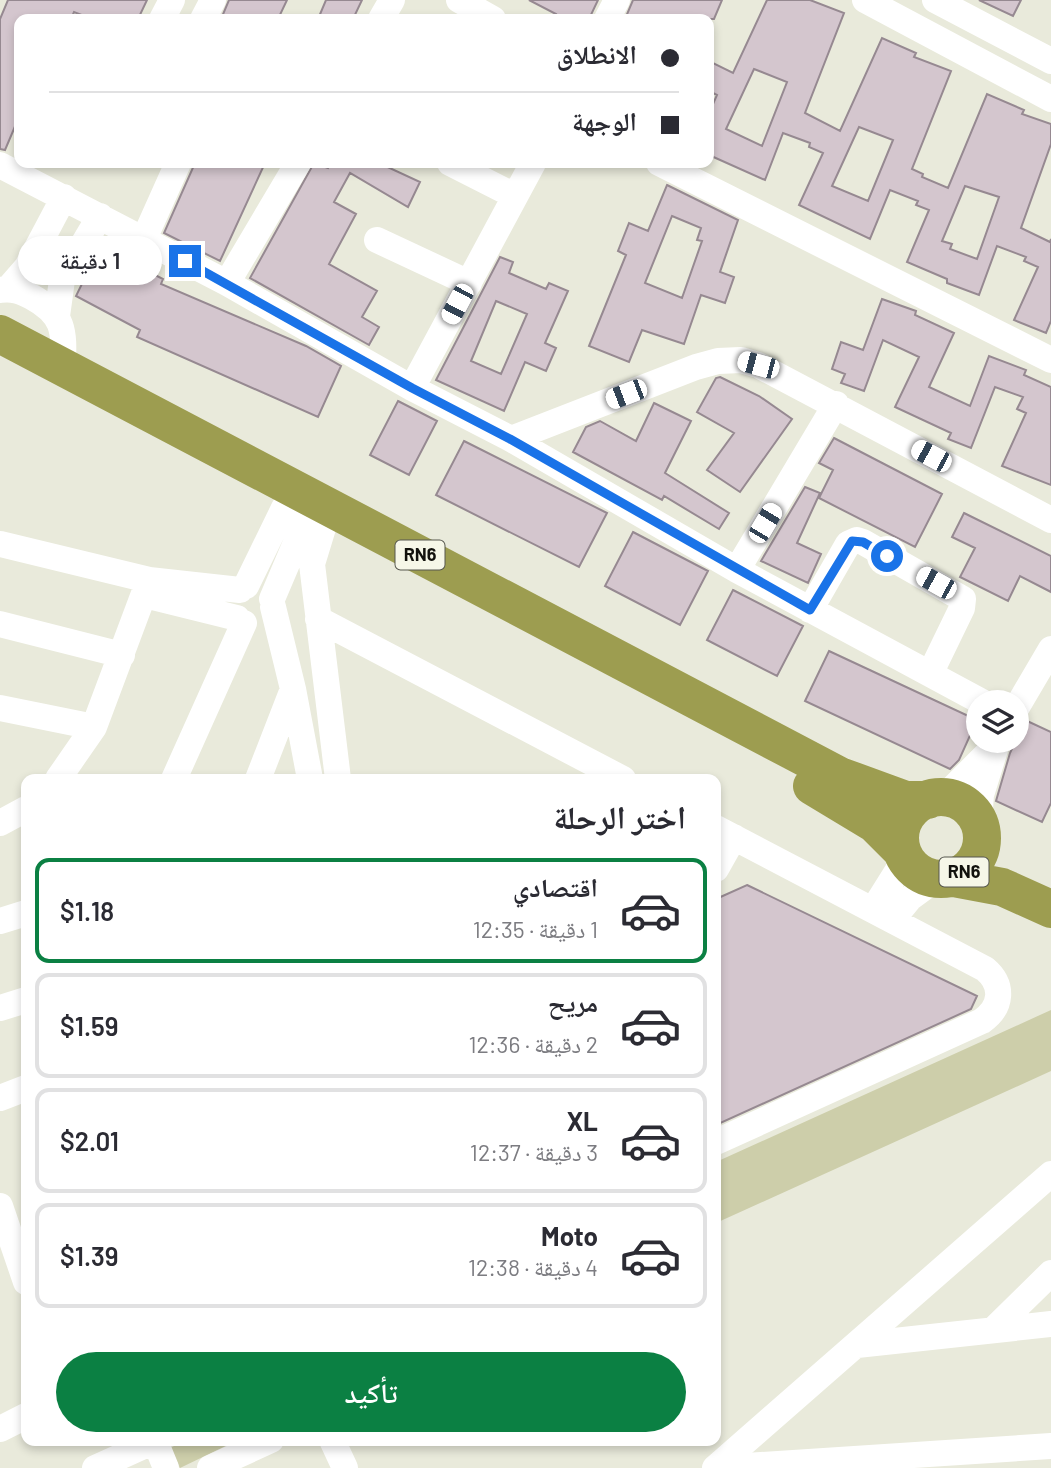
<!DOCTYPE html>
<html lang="ar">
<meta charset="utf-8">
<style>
body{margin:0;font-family:Barlow,"Noto Naskh Arabic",sans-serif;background:#f7f7f7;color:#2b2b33;direction:rtl;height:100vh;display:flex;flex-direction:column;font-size:26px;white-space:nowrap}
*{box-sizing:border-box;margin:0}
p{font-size:23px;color:#7c7c81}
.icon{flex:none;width:38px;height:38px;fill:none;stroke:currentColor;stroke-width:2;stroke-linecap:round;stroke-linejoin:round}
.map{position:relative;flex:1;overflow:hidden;direction:ltr}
.side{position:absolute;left:21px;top:774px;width:700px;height:672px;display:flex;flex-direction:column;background:#fff;border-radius:14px;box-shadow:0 4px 10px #0003;direction:rtl}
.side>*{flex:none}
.top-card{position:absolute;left:14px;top:14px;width:700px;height:154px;border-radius:14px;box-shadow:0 4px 10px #0003;direction:rtl;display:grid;align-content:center;height:154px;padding:0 35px;background:#fff}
.controls{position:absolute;left:966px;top:690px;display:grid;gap:14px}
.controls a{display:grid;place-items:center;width:63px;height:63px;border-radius:50%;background:#fff;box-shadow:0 4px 10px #0003;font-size:35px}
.end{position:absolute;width:32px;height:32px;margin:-16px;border:9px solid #1a73e8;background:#fff;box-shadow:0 0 0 4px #fff}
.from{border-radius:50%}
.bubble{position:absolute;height:49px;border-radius:24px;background:#fff;box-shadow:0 4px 10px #0003;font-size:23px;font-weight:600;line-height:49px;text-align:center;direction:rtl}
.car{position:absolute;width:21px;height:42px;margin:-21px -10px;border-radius:9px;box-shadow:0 0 5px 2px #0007;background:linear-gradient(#fff 24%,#345 0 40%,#fff 0 76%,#345 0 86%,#fff 0)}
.top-card b{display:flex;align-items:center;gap:24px;height:66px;font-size:26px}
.top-card b+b{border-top:2px solid #e1e1e2}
.top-card i{width:18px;height:18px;background:#2b2b33}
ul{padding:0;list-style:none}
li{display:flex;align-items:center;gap:21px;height:105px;margin:0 14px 10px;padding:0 21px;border:4px solid #e1e1e2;border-radius:14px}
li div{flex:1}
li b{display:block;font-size:26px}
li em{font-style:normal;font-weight:600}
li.current{border-color:#0b8043}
li>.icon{width:63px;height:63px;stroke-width:1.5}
h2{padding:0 35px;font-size:32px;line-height:84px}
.button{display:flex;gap:14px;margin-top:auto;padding:14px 35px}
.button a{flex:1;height:80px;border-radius:42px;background:#0b8043;color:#fff;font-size:28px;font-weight:600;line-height:80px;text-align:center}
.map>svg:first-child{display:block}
.green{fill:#cdceaa}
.building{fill:#d4c6ce;stroke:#968991;stroke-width:2;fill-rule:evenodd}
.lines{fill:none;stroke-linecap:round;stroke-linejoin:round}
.minor{stroke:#fff;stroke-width:26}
.highway{stroke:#9d9d50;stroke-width:38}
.route{stroke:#1a73e8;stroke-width:9}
.labels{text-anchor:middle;stroke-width:6;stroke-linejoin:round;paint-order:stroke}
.shield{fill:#f6f7e8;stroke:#56574f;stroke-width:2}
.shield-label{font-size:18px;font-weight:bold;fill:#12120d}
</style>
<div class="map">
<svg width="1051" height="1468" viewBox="0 0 1051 1468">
<rect width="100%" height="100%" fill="#e9eadb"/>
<path class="green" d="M 1051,1010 L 1051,1071 L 716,1223 L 716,1162 Z
M 186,1440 L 238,1440 L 180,1468 L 170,1448 Z"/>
<path class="building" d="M 8,0 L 147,0 L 138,19 L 92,19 L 74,12 L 71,19 L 19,19 L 19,117 L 5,150 L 0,149 L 0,19 Z
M 229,0 L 287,0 L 278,19 L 221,19 Z
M 326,0 L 362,0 L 353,19 L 318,19 Z
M 529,0 L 598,0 L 589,19 L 554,19 L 556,14 Z
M 633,0 L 722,0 L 714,19 L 625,19 Z
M 767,0 L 810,0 L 844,13 L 805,113 L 840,131 L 882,38 L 916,53 L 914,57 L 951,71 L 912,169 L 923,174 L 922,177 L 948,188 L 987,94 L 1024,110 L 1022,114 L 1051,124 L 1051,144 L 1021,228 L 1050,242 L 1051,239 L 1051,321 L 1046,333 L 1014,320 L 1038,267 L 1024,261 L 1026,257 L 997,246 L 979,295 L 947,283 L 947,279 L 907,262 L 929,210 L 916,205 L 918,201 L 890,190 L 870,239 L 799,205 L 823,153 L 809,147 L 810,143 L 783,133 L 765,180 L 709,155 L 709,113 L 717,95 L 709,91 L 709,61 L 733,73 ZM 754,69 L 787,82 L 762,146 L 726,129 ZM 859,127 L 893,140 L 868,201 L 832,186 ZM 965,186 L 999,197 L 977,259 L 950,249 L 952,244 L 942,241 Z
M 979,0 L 1021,0 L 1013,16 Z
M 195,163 L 265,163 L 220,261 L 164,233 Z
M 314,163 L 328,168 L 331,163 L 379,163 L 420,182 L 408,207 L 350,173 L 334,202 L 356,214 L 329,264 L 377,291 L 362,317 L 379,327 L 369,345 L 250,278 Z
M 667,185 L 738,220 L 720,272 L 734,277 L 725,303 L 701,295 L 684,344 L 642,330 L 629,362 L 589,346 L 626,255 L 618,251 L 629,223 L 648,231 ZM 672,216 L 701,228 L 697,240 L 702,241 L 682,298 L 645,283 Z
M 100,247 L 163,279 L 161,284 L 306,346 L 341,366 L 318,417 L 137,337 L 140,330 L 76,296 Z
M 500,257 L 513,262 L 509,273 L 546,289 L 549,283 L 568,291 L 545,343 L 556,348 L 546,371 L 525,362 L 504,411 L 436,380 ZM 496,301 L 527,314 L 501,374 L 471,361 Z
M 882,299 L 916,311 L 915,315 L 954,333 L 929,387 L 970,406 L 989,356 L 1026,370 L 1024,375 L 1051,387 L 1051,485 L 1002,466 L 1026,413 L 1017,409 L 1023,397 L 995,387 L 971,448 L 948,439 L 951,433 L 895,407 L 919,357 L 883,340 L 864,391 L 841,383 L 845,374 L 832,369 L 841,342 L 863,350 Z
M 720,377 L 759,396 L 792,419 L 740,492 L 707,470 L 734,433 L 697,412 L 716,378 Z
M 398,401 L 437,421 L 409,475 L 370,455 Z
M 654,403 L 691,421 L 665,473 L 729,513 L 719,529 L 664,496 L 662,500 L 573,452 L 586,427 L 600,421 L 636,441 Z
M 834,438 L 942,494 L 915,547 L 819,498 L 833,470 L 819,463 Z
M 464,441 L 607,513 L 579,567 L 436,495 Z
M 805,487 L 820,493 L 797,543 L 821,554 L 808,583 L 761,561 Z
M 964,513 L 1051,556 L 1051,592 L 1020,576 L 1008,601 L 960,577 L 975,548 L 952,537 Z
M 633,532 L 708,571 L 680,625 L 605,586 Z
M 733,590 L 803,626 L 777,676 L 707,640 Z
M 829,651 L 977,720 L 959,760 L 950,769 L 805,701 Z
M 1025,720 L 1051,732 L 1051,803 L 1042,822 L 996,801 L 1010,753 Z
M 747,885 L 977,996 L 971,1009 L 716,1125 L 716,899 Z"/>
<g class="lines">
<path class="minor" d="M 459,0 L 493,19
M 865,0 L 1051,99
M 935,0 L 1051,61
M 162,19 L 172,0
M 203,19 L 213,0
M 381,19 L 392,0
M 607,19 L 617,0
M 450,163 L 515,196
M 659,163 L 1051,360
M 0,165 L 227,283 L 412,388 L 511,439 L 737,570 L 982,702
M 144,239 L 178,163
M 377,240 L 469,283
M 227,283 L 298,163
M 8,289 L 27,267 L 64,197
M 0,290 C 12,288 21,291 32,297 C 65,315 64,331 63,366
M 57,316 L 62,280 L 100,216
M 412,388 L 533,163
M 511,439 L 696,367 L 718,361 L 741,360 L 758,365 L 1051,520
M 323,528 L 312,564 L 338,779
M 0,544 L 149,580 L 240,590
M 737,570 L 836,404
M 246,586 L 284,508
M 144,595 L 237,618
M 272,599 L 306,519
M 273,607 L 293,689 L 310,779
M 810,610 L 848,544 L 857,540 L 863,542 L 963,599 L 962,608 L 930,674
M 318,619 L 623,779
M 0,624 L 122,655
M 1017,707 L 1051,649
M 0,708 L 94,727
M 58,779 L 94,727 L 149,580
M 174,779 L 244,623
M 258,779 L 293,689
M 943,798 L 991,750
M 979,822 L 981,795 L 998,740
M 0,823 L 26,809
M 716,828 L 985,969 C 1004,985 1002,1007 982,1021 L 716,1142
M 716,869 L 734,837
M 873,910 L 905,859
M 892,920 L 910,898 L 936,879
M 0,921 L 26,913
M 0,1008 L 26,1000
M 0,1098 L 26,1088
M 0,1206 L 26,1282
M 993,1330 L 1051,1273
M 857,1345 L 1051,1324
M 0,1429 L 26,1416
M 332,1440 L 345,1468
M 155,1441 L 166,1468
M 95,1468 L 157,1440
M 210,1468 L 271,1440
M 715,1468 L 1051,1174
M 715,1468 L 1051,1446"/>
<path class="highway" d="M 0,334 L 840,776 L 906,800 L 928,800
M 812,786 L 875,824 L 902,851
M900 838a41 41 0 1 1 82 0a41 41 0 1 1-82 0Z
M 954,878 L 1002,887 L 1051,909"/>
</g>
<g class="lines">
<path class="route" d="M 185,261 L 412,388 L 510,439 L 810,610 L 852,541 L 863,542 L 887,556"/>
</g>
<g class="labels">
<g class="shield">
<rect x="395.5" y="540.5" width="49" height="29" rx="5"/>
<rect x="939.5" y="857.5" width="49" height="29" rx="5"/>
</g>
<g class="shield-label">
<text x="420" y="561">RN6</text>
<text x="964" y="878">RN6</text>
</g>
</g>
</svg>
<div class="controls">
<a><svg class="icon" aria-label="layers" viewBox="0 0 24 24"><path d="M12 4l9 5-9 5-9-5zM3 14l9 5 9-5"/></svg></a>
</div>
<i class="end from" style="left:887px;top:556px"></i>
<i class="end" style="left:185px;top:261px"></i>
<div class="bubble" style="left:18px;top:236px;width:144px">1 دقيقة</div>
<i class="car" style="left:457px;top:304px;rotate:208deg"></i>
<i class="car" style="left:758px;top:365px;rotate:285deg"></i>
<i class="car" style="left:626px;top:394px;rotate:249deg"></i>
<i class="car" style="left:931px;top:456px;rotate:298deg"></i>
<i class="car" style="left:765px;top:523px;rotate:31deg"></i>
<i class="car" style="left:936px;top:583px;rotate:299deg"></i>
<div class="top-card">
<b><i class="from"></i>الانطلاق</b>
<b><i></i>الوجهة</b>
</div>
<section class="side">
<h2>اختر الرحلة</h2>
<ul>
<li class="current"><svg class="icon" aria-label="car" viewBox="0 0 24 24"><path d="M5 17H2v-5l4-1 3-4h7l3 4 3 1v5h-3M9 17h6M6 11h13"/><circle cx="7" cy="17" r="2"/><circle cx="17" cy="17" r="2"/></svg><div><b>اقتصادي</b><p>1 دقيقة · 12:35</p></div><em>$1.18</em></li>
<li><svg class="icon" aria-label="car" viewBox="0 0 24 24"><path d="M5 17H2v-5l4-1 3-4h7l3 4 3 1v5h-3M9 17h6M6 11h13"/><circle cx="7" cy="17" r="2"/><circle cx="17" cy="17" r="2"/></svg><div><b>مريح</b><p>2 دقيقة · 12:36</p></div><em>$1.59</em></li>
<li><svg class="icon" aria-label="car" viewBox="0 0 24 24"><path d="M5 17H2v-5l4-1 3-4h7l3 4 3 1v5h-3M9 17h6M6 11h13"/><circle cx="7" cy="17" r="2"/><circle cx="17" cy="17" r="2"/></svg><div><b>XL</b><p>3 دقيقة · 12:37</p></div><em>$2.01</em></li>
<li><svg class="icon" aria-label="car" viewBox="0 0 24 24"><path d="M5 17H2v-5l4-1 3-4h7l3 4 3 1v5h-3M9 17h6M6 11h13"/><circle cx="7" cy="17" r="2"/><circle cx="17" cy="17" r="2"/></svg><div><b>Moto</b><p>4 دقيقة · 12:38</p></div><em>$1.39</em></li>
</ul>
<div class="button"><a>تأكيد</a></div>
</section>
</div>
